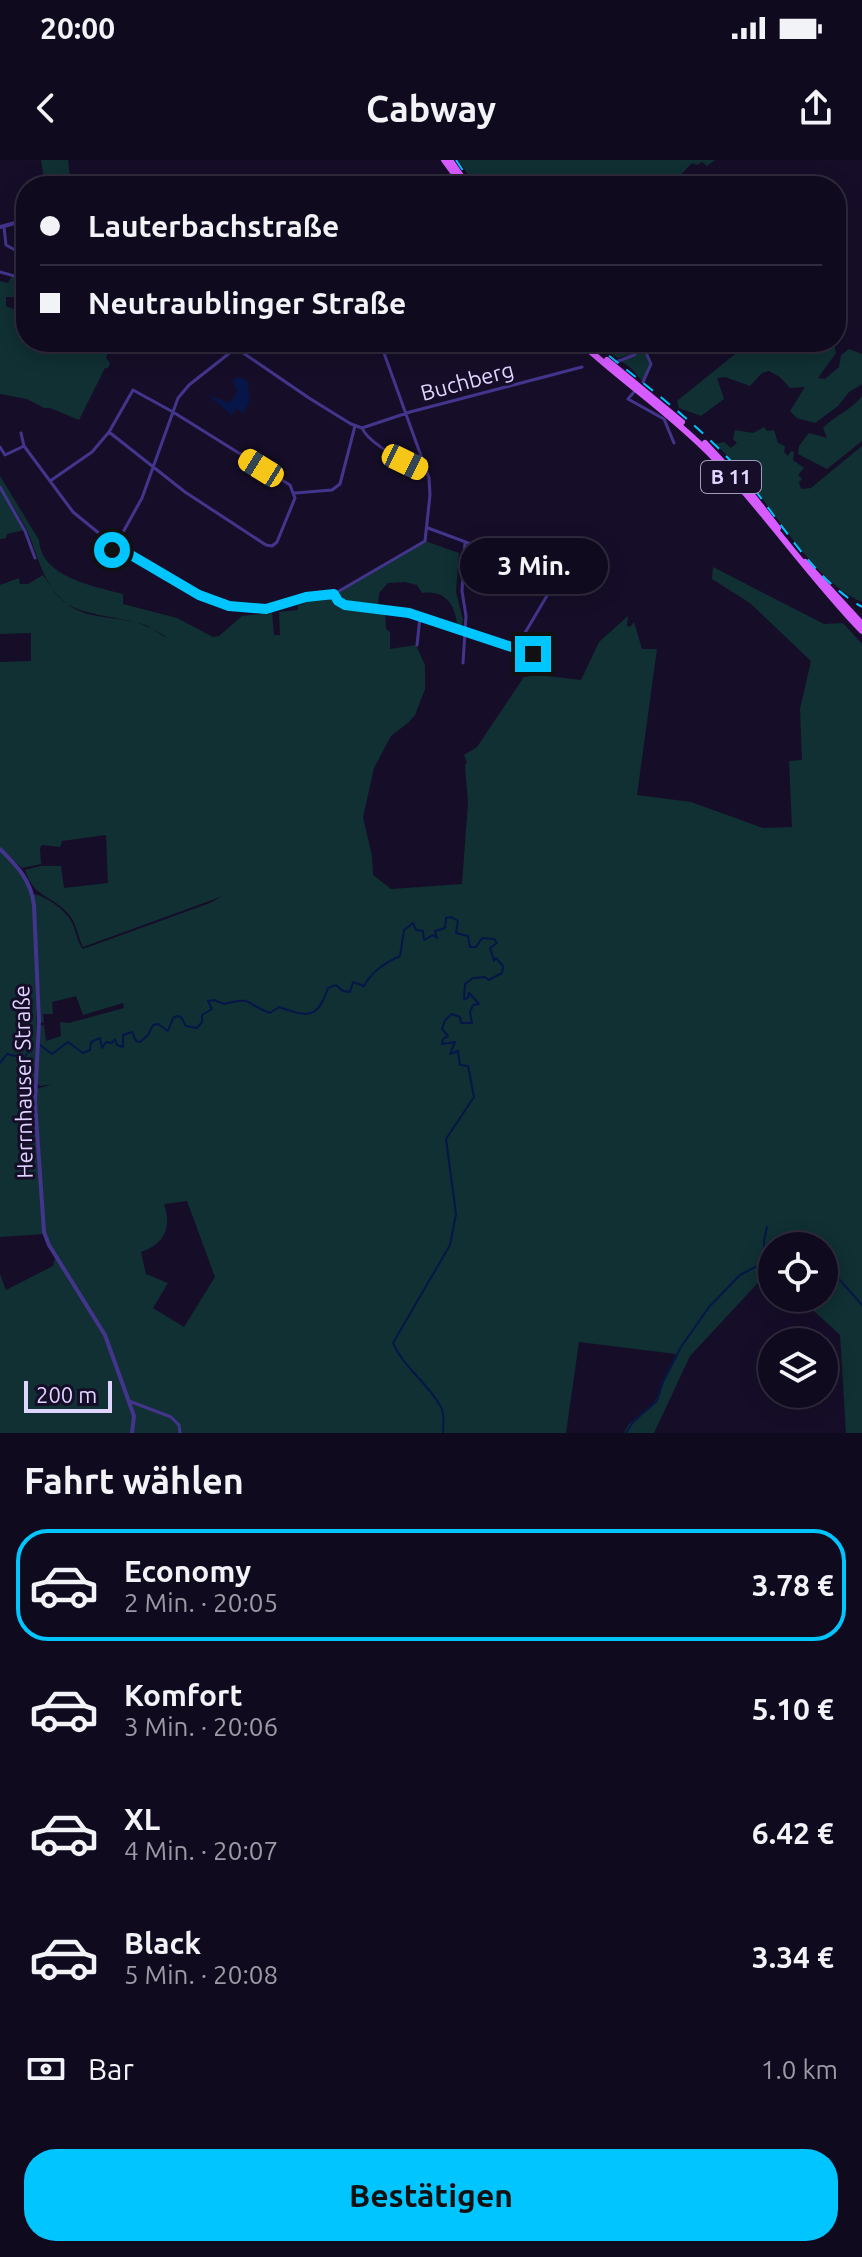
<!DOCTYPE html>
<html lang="de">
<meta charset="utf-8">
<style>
body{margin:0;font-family:Ubuntu,sans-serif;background:#1e182c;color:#f1f3f6;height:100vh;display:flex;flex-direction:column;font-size:30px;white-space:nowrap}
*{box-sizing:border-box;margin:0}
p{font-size:26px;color:#9c9aa4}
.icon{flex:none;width:44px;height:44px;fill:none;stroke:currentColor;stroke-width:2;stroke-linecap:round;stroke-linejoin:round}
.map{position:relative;height:1273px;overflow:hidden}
.drawer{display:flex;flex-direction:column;background:#100a1f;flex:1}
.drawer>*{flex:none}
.top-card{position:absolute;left:16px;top:16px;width:830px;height:176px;border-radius:32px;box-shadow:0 4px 20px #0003,0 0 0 2px #302b3d;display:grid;align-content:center;height:176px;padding:0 24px;background:#100a1f}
.tools{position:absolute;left:758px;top:1072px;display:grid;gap:16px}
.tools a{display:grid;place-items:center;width:80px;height:80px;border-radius:50%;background:#100a1f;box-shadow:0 4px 20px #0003,0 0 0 2px #302b3d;font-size:40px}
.scale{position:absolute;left:24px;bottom:20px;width:88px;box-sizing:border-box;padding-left:8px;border:4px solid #dfd5ff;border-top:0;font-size:22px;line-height:28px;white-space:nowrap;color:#dfd5ff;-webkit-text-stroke:6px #160e29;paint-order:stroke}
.end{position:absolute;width:36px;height:36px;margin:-18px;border:10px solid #01c5ff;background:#111;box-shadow:0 0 0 4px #111}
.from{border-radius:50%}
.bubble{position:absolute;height:56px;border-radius:28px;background:#100a1f;box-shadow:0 4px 20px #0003,0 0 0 2px #302b3d;font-size:26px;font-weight:700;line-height:56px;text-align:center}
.car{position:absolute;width:24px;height:48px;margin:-24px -12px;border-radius:10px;box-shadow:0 0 6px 2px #0007;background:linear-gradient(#f5c518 24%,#345 0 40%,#f5c518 0 76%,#345 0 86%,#f5c518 0)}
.top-card b{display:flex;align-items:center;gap:28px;height:76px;font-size:30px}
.top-card b+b{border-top:2px solid #302b3d}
.top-card i{width:20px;height:20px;background:#f1f3f6}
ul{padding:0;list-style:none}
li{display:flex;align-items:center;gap:24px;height:112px;margin:0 16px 12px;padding:0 8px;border:4px solid transparent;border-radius:32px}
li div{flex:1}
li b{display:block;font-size:30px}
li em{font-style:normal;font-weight:700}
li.current{border-color:#01c5ff}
li>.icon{width:72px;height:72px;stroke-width:1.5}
h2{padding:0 24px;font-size:36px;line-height:96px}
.pay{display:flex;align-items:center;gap:20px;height:88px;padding:0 24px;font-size:30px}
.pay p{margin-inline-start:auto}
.button{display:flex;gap:16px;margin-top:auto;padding:16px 24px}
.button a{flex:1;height:92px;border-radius:32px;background:#01c5ff;color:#111;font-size:32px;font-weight:700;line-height:92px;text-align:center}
.status{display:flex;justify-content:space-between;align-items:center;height:56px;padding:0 40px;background:#100a1f;direction:ltr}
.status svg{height:22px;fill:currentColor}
header{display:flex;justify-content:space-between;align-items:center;height:104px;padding:0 24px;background:#100a1f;font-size:36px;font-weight:700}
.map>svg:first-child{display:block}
.green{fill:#103033;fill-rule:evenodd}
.water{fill:#061649}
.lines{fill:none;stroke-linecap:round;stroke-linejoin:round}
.stream{stroke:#061649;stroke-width:2}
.minor{stroke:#43358c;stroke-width:3}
.tertiary{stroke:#43358c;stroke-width:4}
.primary{stroke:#d75cff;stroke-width:6}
.rail{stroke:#01c5ff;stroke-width:2;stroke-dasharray:12 10;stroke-linecap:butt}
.route{stroke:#01c5ff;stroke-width:10}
.labels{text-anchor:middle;stroke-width:6;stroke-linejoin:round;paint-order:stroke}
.shield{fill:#160e29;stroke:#a399bf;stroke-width:2}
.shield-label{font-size:20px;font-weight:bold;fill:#dfd5ff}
.street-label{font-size:22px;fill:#dfd5ff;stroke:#160e29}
</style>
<div class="status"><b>20:00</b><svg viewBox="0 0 49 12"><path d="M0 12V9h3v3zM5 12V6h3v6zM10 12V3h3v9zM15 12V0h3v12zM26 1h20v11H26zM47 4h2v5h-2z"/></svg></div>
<header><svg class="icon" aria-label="back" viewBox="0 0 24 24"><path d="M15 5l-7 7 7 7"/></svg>Cabway<svg class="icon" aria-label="share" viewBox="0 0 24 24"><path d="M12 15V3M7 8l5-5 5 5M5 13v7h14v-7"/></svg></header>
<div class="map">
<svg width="862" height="1273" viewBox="0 0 862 1273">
<rect width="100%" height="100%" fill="#160e29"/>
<path class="green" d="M 41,0 L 68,0 L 71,26 L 45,26 Z
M 458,0 L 715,0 L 707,6 L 702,2 L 697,5 L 692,3 L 670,26 L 476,26 Z
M 12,116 L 26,120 L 26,152 L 21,137 L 6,137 L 6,146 L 23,153 L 18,168 L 26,170 L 26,182 L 112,182 L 106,198 L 110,203 L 108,208 L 105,208 L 79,260 L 50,248 L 44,248 L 27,239 L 0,234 L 0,121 L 8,123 Z
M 594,182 L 644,182 L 631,194 L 618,198 Z
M 750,182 L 834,182 L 836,193 L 818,218 L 825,219 L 839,207 L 841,195 L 849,189 L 862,194 L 862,224 L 849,232 L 838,246 L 815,263 L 797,258 L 790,251 L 805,227 L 790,228 L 780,217 L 769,211 L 762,213 L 750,226 L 725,217 L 717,218 L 724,239 L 701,256 L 679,248 L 677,241 Z
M 641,190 L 646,194 L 650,207 L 642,221 L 632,209 L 621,201 Z
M 862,236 L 862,281 L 827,309 L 798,294 L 799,286 L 809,273 L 827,278 L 823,268 C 835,255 852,250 862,236 Z
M 764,267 L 767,271 L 774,270 L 778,283 L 785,286 L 784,292 L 788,296 L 791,291 L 794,292 L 793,300 L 804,308 L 798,315 L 802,319 L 799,322 L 801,329 L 811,328 L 862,286 L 862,442 C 805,418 764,327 715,284 L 724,282 L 731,288 L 737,283 L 733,279 L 735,270 L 753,273 Z
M 0,316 L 39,380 C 41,417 93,426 123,434 L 123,444 L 177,458 L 213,477 L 219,476 L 242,456 L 272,453 L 274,475 L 280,475 L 279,452 L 298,450 L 298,445 L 304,444 L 302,439 L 320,439 L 334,434 L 425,381 L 459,393 L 456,432 L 463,460 L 461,467 L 457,464 C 455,444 445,430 422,433 L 417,425 L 405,422 L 388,423 L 379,433 L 378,449 L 385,450 L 386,469 L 390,472 L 390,489 L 416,485 L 425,505 L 425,529 L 415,555 L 409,562 L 391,576 L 374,608 L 363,657 L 372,696 L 373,715 L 391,729 L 462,724 L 468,643 L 465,605 L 467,603 L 464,595 L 477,587 L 524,517 L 538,515 L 581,520 L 599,482 L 628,456 L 627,466 L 630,467 L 634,462 L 642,489 L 657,489 L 637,635 L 691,642 L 763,668 L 792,667 L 789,601 L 802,600 L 800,549 L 811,501 L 750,443 L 712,419 L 713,407 L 824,464 L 843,463 L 862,484 L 862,1273 L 846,1273 L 840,1175 L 800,1138 L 824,1138 L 824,1086 L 772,1086 L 772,1111 L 766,1106 L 766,1114 L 690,1196 L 654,1273 L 624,1273 L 629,1264 L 655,1242 L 676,1194 L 579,1182 L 566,1273 L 0,1273 L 0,1114 L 6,1130 L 53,1106 L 56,1094 L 45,1073 L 36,929 L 53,924 L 40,926 L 36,922 L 40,866 L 44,865 L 46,881 L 61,876 L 60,862 L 69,863 L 124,848 L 123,843 L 83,855 L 76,836 L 52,842 L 53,854 L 43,854 L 44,863 L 41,862 L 34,734 C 47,737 68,751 73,765 C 77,774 77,782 83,789 L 210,743 L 223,736 L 83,787 C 78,777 77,765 70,756 C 54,735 34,739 25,710 L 41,706 L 61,706 L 64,728 L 108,723 L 106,675 L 62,681 L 60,687 L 42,685 L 40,688 L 41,704 L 22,708 L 0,687 L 0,502 L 31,501 L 31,473 L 0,474 L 0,425 L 19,418 L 20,424 L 28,424 L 43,415 C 74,466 97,451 146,465 C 153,468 160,475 167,478 C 139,455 105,461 73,447 C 48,436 40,403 31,380 C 24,361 10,343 0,325 ZM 187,1041 L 215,1117 L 184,1167 L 153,1148 L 168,1123 L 146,1114 L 141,1092 C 165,1084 172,1067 164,1044 Z
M 0,329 L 25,370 L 7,374 L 6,378 L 0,379 Z
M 0,691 C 13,705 26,717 31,736 C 38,759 39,947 30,960 L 34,957 L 43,1074 L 0,1077 Z"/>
<path class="water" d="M 238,217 L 248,221 L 249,243 L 243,253 L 236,248 L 232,255 L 208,235 L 230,243 L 237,232 L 233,220 Z"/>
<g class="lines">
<path class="stream" d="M 40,885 L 52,894 L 68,882 L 83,893 L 90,890 L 91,882 L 100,878 L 102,888 L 106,882 L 112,883 L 115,879 L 117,885 L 123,887 L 123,875 L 132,872 L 136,881 L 140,882 L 148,875 L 153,865 L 158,864 L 168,871 L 173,858 L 177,856 L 181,857 L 186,866 L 197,868 L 202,862 L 202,855 L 212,849 L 208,841 L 214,840 L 224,844 C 255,836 244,844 270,853 L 279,847 C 309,858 318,858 328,828 L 336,825 L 343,831 L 350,832 L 353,822 L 364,826 C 372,811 385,803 400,796 L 404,770 L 413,763 L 416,770 L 423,771 L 424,780 L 433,775 L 437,778 L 435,771 L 445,768 L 446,758 L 451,757 L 458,761 L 456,773 L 468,776 L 470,787 L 476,787 L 482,778 L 494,779 L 497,783 L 490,788 L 494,801 L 496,798 L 503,806 L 502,813 L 489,820 L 485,817 L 473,818 L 465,824 L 464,839 L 468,838 L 469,833 L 479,844 L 473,845 L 470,852 L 472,863 L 461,863 L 460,857 L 452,854 L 445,860 L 442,869 L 448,876 L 443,879 L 442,884 L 455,882 L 450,894 L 458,891 L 460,905 L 468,906 L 474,937 L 446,979 L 456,1054 L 450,1085 L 393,1183 C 404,1208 428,1223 441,1247 C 445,1254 443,1265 443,1273
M 0,903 L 7,894 L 24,898 L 33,885
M 799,1072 L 811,1086
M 824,1102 L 862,1145
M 626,1273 L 633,1262 L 657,1241 L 663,1222 L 681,1187 L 709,1147 L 740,1115 L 765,1102 L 764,1080 L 767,1067"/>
<path class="minor" d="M 4,67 L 6,85 L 26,96
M 0,112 L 25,119
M 227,182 L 309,238 L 351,264 L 362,268 L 410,252 L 582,207
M 616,202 L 634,195 L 642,187 L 644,188 L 651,204 L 643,222
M 133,230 L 173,252 L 290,325 L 295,338 L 277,382 L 272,386 L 266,385 L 185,332 L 109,272 Z
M 634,232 L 628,239 L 664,259 L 674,283
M 362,268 C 369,284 407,303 424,311 L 427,310
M 21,273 L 24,286 L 73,352 L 111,383
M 0,287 L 5,295 L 24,286
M 50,321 L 92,292 L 109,272
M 0,327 L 25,371 L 35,398
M 295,333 L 332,330 L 340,324 L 355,266
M 428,368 L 549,413 L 554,418 L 554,424 L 516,488
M109.5 386a4.5 4.5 0 1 1 9 0a4.5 4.5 0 1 1-9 0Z
M 117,383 L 142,338 L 178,238 L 189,225 L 236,188 L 239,182
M 119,388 L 199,435 L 222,444 L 266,449 L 306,437 L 334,434 L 425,381 L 430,335 L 429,318 L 380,182
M 334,434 L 338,441 L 345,445 L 409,453 L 533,494
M 417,485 L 420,457
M 463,503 L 466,456 L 462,431 L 465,382
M 129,1241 L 171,1257 L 179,1265 L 180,1273"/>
<path class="tertiary" d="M 0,67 L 26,60
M 0,689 C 17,706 31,720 34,745 L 39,861 L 35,942 L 44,1072 L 49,1085 L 105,1175 L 134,1256 L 132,1273"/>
<path class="primary" d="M 444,0 L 463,26
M 450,0 L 468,26
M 580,182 C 622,221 670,253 710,294 C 764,350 808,415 862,471
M 607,200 L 682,262
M 705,283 L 746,327 L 778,368
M 805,402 L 862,464"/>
<path class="rail" d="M 456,0 L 473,26
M 592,182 C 637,219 687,255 727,297 C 773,345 804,413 862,447"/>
</g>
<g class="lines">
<path class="route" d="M 112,390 L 119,388 L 199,435 L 229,446 L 266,449 L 306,437 L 334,434 L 338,441 L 345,445 L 409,453 L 533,494"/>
</g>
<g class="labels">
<rect class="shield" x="701" y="301" width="60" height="32" rx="6"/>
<g class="shield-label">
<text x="731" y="324">B 11</text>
</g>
<g class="street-label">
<text transform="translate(467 221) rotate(-15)" y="8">Buchberg</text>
<text transform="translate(23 922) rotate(-91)" y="8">Herrnhauser Straße</text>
</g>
</g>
</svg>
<div class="tools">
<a><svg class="icon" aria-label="locate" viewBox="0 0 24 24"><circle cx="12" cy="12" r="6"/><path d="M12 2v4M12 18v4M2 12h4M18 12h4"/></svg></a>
<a><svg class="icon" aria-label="layers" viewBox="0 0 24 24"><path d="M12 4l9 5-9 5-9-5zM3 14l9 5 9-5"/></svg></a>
</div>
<div class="scale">200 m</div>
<i class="end from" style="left:112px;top:390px"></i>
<i class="end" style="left:533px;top:494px"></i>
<div class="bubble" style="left:460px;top:378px;width:148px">3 Min.</div>
<i class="car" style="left:405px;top:302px;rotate:116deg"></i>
<i class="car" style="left:261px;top:308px;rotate:302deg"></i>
<div class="top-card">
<b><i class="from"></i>Lauterbachstraße</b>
<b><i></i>Neutraublinger Straße</b>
</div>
</div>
<section class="drawer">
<h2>Fahrt wählen</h2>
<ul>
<li class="current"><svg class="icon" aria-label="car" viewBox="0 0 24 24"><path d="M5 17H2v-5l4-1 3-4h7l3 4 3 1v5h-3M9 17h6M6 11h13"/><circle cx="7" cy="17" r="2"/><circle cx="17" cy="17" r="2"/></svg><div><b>Economy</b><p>2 Min. · 20:05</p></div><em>3.78 €</em></li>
<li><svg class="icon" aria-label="car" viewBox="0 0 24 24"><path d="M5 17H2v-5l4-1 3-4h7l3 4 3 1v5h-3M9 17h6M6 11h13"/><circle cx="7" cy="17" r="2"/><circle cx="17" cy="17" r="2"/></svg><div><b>Komfort</b><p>3 Min. · 20:06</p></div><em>5.10 €</em></li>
<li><svg class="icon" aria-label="car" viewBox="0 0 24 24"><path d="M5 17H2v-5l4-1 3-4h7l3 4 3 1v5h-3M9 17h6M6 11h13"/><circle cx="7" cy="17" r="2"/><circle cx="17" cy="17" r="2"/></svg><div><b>XL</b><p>4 Min. · 20:07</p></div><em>6.42 €</em></li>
<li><svg class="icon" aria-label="car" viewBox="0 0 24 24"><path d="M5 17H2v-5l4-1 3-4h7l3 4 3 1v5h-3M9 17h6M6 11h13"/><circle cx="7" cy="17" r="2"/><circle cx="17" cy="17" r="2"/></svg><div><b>Black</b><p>5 Min. · 20:08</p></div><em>3.34 €</em></li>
</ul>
<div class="pay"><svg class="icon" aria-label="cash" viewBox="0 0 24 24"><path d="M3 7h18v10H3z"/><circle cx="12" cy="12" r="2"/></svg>Bar<p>1.0 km</p></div>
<div class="button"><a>Bestätigen</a></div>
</section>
